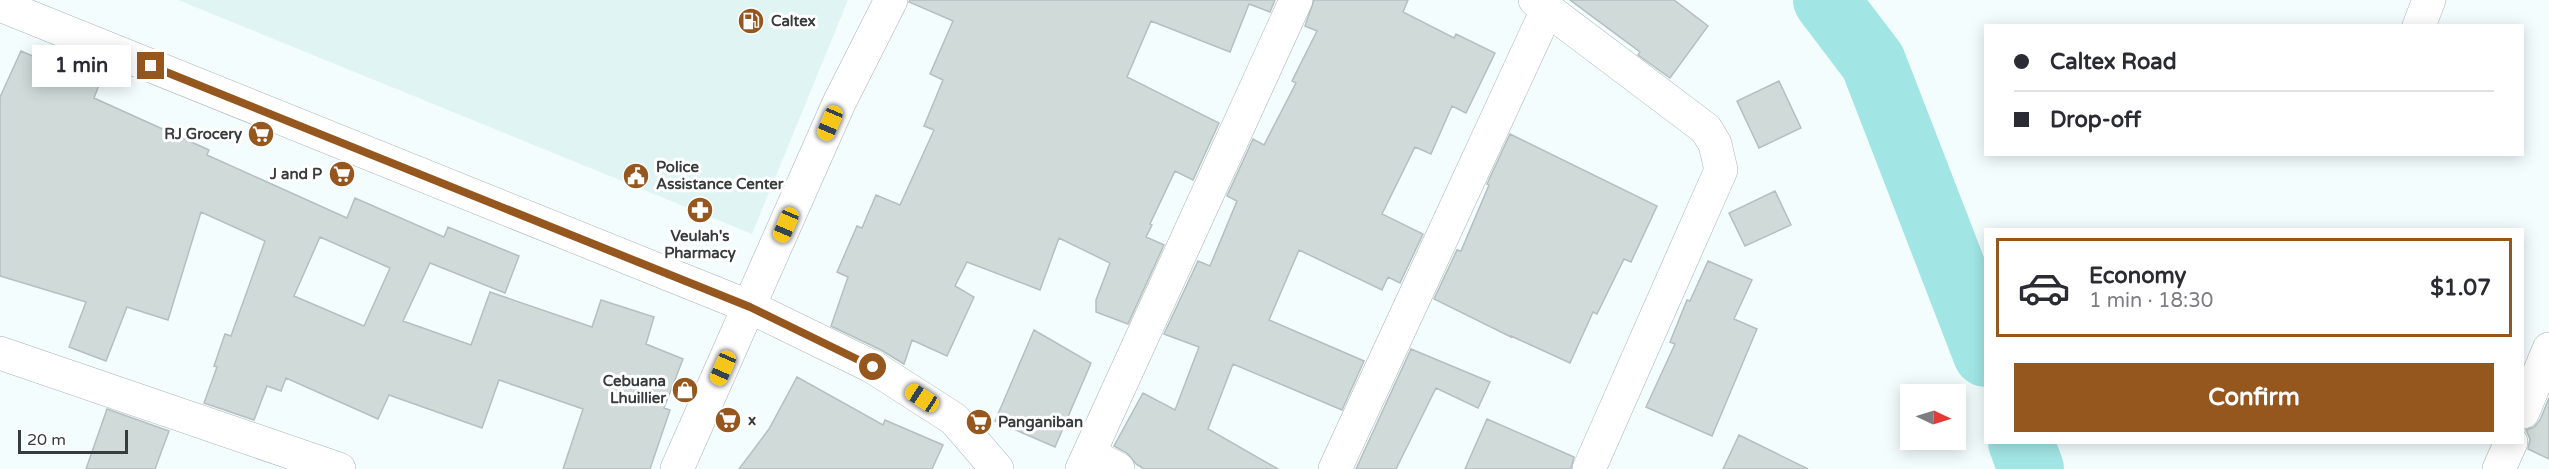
<!DOCTYPE html>
<meta charset="utf-8">
<style>
body{margin:0;font-family:"Varela Round",sans-serif;background:#f2f2f3;color:#2b2b33;height:100vh;display:flex;flex-direction:column;font-size:22px;white-space:nowrap}
*{box-sizing:border-box;margin:0}
p{font-size:20px;color:#7c7c81}
.icon{flex:none;width:33px;height:33px;fill:none;stroke:currentColor;stroke-width:2;stroke-linecap:round;stroke-linejoin:round}
.map{position:relative;flex:1;overflow:hidden}
.sheet{position:absolute;left:1984px;top:228px;width:540px;height:216px;display:flex;flex-direction:column;background:#fff;border-radius:0px;box-shadow:0 3px 15px #0003}
.sheet>*{flex:none}
.guide{position:absolute;left:1984px;top:24px;width:540px;height:132px;border-radius:0px;box-shadow:0 3px 15px #0003;display:grid;align-content:center;height:132px;padding:0 30px;background:#fff}
.needle{width:39px;rotate:94deg}
.tools{position:absolute;left:1900px;top:384px;display:grid;gap:12px}
.tools a{display:grid;place-items:center;width:66px;height:66px;border-radius:0px;background:#fff;box-shadow:0 3px 15px #0003;font-size:30px}
.scale{position:absolute;left:18px;bottom:15px;width:110px;box-sizing:border-box;padding-left:6px;border:3px solid #383c3c;border-top:0;font-size:16px;line-height:21px;white-space:nowrap;color:#383c3c;-webkit-text-stroke:4px #fff;paint-order:stroke}
.end{position:absolute;width:27px;height:27px;margin:-14px;border:8px solid #96571f;background:#fff;box-shadow:0 0 0 3px #fff}
.from{border-radius:50%}
.bubble{position:absolute;height:42px;border-radius:0px;background:#fff;box-shadow:0 3px 15px #0003;font-size:20px;font-weight:700;line-height:42px;text-align:center}
.car{position:absolute;width:18px;height:36px;margin:-18px -9px;border-radius:8px;box-shadow:0 0 4px 2px #0007;background:linear-gradient(#f5c518 24%,#345 0 40%,#f5c518 0 76%,#345 0 86%,#f5c518 0)}
.guide b{display:flex;align-items:center;gap:21px;height:57px;font-size:22px}
.guide b+b{border-top:2px solid #e1e1e2}
.guide i{width:15px;height:15px;background:#2b2b33}
ul{padding:10px 0 0;list-style:none}
li{display:flex;align-items:center;gap:18px;height:99px;margin:0 12px 9px;padding:0 18px;border:3px solid transparent;border-radius:0px}
li div{flex:1}
li b{display:block;font-size:22px}
li em{font-style:normal;font-weight:700}
li.on{border-color:#96571f}
li>.icon{width:54px;height:54px;stroke-width:1.5}
.primary-button{display:flex;gap:12px;margin-top:auto;padding:12px 30px}
.primary-button a{flex:1;height:69px;border-radius:0px;background:#96571f;color:#fff;font-size:24px;font-weight:700;line-height:69px;text-align:center}
.map>svg:first-child{display:block}
.built{fill:#e0f4f4}
.lines{fill:none;stroke-linecap:round;stroke-linejoin:round}
.river{stroke:#a1e6e5;stroke-width:66}
.building{fill:#cfdad9;stroke:#b5bfbf;stroke-width:1.5;fill-rule:evenodd}
.street-casing{stroke:#a8b2b1;stroke-width:34}
.secondary-casing{stroke:#a8b2b1;stroke-width:34}
.primary-casing{stroke:#a8b2b1;stroke-width:34}
.street{stroke:#fff;stroke-width:33}
.secondary{stroke:#fff;stroke-width:33}
.primary{stroke:#fff;stroke-width:33}
.route{stroke:#96571f;stroke-width:8}
.labels{text-anchor:middle;stroke-width:6;stroke-linejoin:round;paint-order:stroke}
.poi-label{font-size:15px;font-weight:bold;fill:#383c3c;stroke:#fff;text-anchor:start}
</style>
<div class="map">
<svg width="2549" height="469" viewBox="0 0 2549 469">
<rect width="100%" height="100%" fill="#f3fdfd"/>
<path class="built" d="M 178,0 L 848,0 L 752,234 Z"/>
<g class="lines">
<path class="river" d="M 1826,0 L 1873,62 L 1986,354
M 2021,442 L 2031,469"/>
</g>
<path class="building" d="M 910,0 L 1275,0 L 1270,12 L 1249,4 L 1230,52 L 1151,21 L 1127,77 L 1219,123 L 1193,180 L 1175,171 L 1150,224 L 1152,225 L 1146,237 L 1164,245 L 1128,324 L 1096,312 L 1096,300 L 1110,263 L 1059,238 L 1040,290 L 967,262 L 955,286 L 974,297 L 947,356 L 912,340 L 904,364 L 881,350 L 831,326 L 848,277 L 837,272 L 857,226 L 862,228 L 876,195 L 900,205 L 934,130 L 924,126 L 943,80 L 930,74 L 953,21 L 909,2 Z
M 1314,0 L 1408,0 L 1403,12 L 1454,38 L 1456,34 L 1495,53 L 1466,113 L 1452,106 L 1431,154 L 1415,147 L 1382,214 L 1423,234 L 1400,283 L 1388,277 L 1382,290 L 1299,250 L 1269,320 L 1364,361 L 1342,410 L 1233,364 L 1208,429 L 1278,469 L 1144,469 L 1136,464 L 1127,453 L 1114,446 L 1143,393 L 1175,410 L 1199,347 L 1164,334 L 1198,261 L 1210,266 L 1237,201 L 1227,196 L 1253,139 L 1264,145 L 1296,83 L 1292,81 L 1317,31 L 1305,26 Z
M 1570,0 L 1674,0 L 1708,26 L 1670,78 L 1638,55 L 1640,52 Z
M 21,51 L 99,85 L 94,98 L 209,150 L 207,155 L 347,218 L 355,198 L 444,237 L 448,227 L 519,256 L 505,293 L 430,263 L 403,321 L 471,345 L 490,292 L 592,327 L 601,300 L 654,317 L 646,344 L 683,359 L 664,408 L 670,410 L 650,469 L 563,469 L 583,409 L 499,380 L 482,428 L 389,395 L 378,419 L 286,378 L 281,391 L 267,386 L 254,420 L 204,403 L 217,367 L 214,366 L 225,334 L 231,336 L 265,241 L 201,212 L 168,320 L 127,307 L 106,361 L 69,347 L 86,302 L 0,276 L 0,97 ZM 320,237 L 390,268 L 364,326 L 294,296 Z
M 1779,81 L 1801,128 L 1759,148 L 1737,101 Z
M 1510,134 L 1657,206 L 1631,262 L 1624,259 L 1597,314 L 1593,312 L 1570,363 L 1511,336 L 1511,337 L 1434,299 L 1457,250 L 1461,251 L 1489,185 L 1487,184 Z
M 1775,191 L 1791,225 L 1745,246 L 1729,213 Z
M 1708,261 L 1752,280 L 1734,319 L 1757,329 L 1712,436 L 1646,407 L 1675,344 L 1670,342 L 1687,300 L 1690,301 Z
M 1034,330 L 1091,363 L 1055,447 L 995,421 Z
M 1411,349 L 1490,382 L 1478,408 L 1436,388 L 1396,469 L 1356,469 Z
M 797,377 L 883,425 L 885,420 L 943,445 L 932,469 L 739,469 L 769,429 Z
M 2549,398 L 2549,459 L 2528,449 L 2530,439 L 2526,430 L 2534,427 L 2540,420 Z
M 107,409 L 169,431 L 155,469 L 86,469 Z
M 1487,419 L 1574,457 L 1571,469 L 1465,469 Z
M 1739,435 L 1808,469 L 1723,469 Z"/>
<g class="lines">
<defs>
<path id="street" d="M 1535,0 L 1706,129 L 1715,144 L 1721,170 L 1589,469
M 0,5 L 750,307
M 2419,26 L 2429,0
M 0,353 L 339,469
M 2523,412 L 2549,349
M 1089,454 L 1118,469
M 1082,469 L 1296,0
M 1335,469 L 1547,10
M 2499,469 L 2511,442"/>
<path id="secondary" d="M 750,307 L 873,367 L 954,419 L 997,469"/>
<path id="primary" d="M 677,469 L 839,103 L 891,0"/>
</defs>
<use href="#street" class="street-casing"/>
<use href="#secondary" class="secondary-casing"/>
<use href="#primary" class="primary-casing"/>
<use href="#street" class="street"/>
<use href="#secondary" class="secondary"/>
<use href="#primary" class="primary"/>
</g>
<g class="lines">
<path class="route" d="M 151,66 L 750,307 L 873,367"/>
</g>
<defs>
<symbol id="fuel-disc" viewBox="-11 -11 22 22"><circle r="9.5" fill="#96571f" stroke="#fff"/><path d="M-5.5-6h7V0h2V4h1.3V-2.5L3-4.5l.8-.8L6-3V5H2.5V1h-1V6h-7ZM-4.2-4.7v3.2H.2V-4.7Z" fill="#fff"/></symbol>
<symbol id="supermarket-disc" viewBox="-11 -11 22 22"><circle r="9.5" fill="#96571f" stroke="#fff"/><path d="M-6-5.5h2.5l.6 2H6L4.5 2H-2.5L-4.4-4H-6ZM-1.5 3.2a1.3 1.3 0 1 0 .1 0ZM3 3.2a1.3 1.3 0 1 0 .1 0Z" fill="#fff"/></symbol>
<symbol id="civic-disc" viewBox="-11 -11 22 22"><circle r="9.5" fill="#96571f" stroke="#fff"/><path d="M-.6-6.5H3V-4.5H.6V-3L4-1V1h2V6H-6V1h2V-1L-.6-3ZM-1.2 2.5V6h2.4V2.5Z" fill="#fff"/></symbol>
<symbol id="pharmacy-disc" viewBox="-11 -11 22 22"><circle r="9.5" fill="#96571f" stroke="#fff"/><path d="M-2-6h4v4h4v4h-4v4h-4v-4h-4v-4h4Z" fill="#fff"/></symbol>
<symbol id="shop-disc" viewBox="-11 -11 22 22"><circle r="9.5" fill="#96571f" stroke="#fff"/><path d="M-5-2.5h2.3a2.7 3.5 0 0 1 5.4 0H5L5.5 6h-11ZM-1.5-2.5h3a1.5 2.3 0 0 0-3 0Z" fill="#fff"/></symbol>
</defs>
<g fill-rule="evenodd">
<use href="#fuel-disc" x="736" y="6" width="30" height="30"/>
<use href="#supermarket-disc" x="246" y="119" width="30" height="30"/>
<use href="#supermarket-disc" x="327" y="159" width="30" height="30"/>
<use href="#civic-disc" x="621" y="161" width="30" height="30"/>
<use href="#pharmacy-disc" x="685" y="195" width="30" height="30"/>
<use href="#shop-disc" x="670" y="375" width="30" height="30"/>
<use href="#supermarket-disc" x="713" y="405" width="30" height="30"/>
<use href="#supermarket-disc" x="964" y="407" width="30" height="30"/>
</g>
<g class="labels">
<g class="poi-label">
<text x="771" y="26">Caltex</text>
<text x="242" y="139" text-anchor="end">RJ Grocery</text>
<text x="656" y="172">Police<tspan x="656" dy="17">Assistance Center</tspan></text>
<text x="322" y="179" text-anchor="end">J and P</text>
<text x="700" y="241" text-anchor="middle">Veulah's<tspan x="700" dy="17">Pharmacy</tspan></text>
<text x="666" y="386" text-anchor="end">Cebuana<tspan x="666" dy="17">Lhuillier</tspan></text>
<text x="748" y="425">x</text>
<text x="998" y="427">Panganiban</text>
</g>
</g>
</svg>
<div class="tools">
<a><svg class="needle" viewBox="-14 -14 28 28"><path d="M0-13l5 13h-10z" fill="#e53935"/><path d="M0 13l5-13h-10z" fill="#7c7c81"/></svg></a>
</div>
<div class="scale">20 m</div>
<i class="end from" style="left:873px;top:367px"></i>
<i class="end" style="left:151px;top:66px"></i>
<div class="bubble" style="left:32px;top:45px;width:99px">1 min</div>
<i class="car" style="left:830px;top:123px;rotate:203deg"></i>
<i class="car" style="left:786px;top:225px;rotate:203deg"></i>
<i class="car" style="left:723px;top:368px;rotate:204deg"></i>
<i class="car" style="left:922px;top:398px;rotate:303deg"></i>
<div class="guide">
<b><i class="from"></i>Caltex Road</b>
<b><i></i>Drop-off</b>
</div>
<section class="sheet">
<ul>
<li class="on"><svg class="icon" aria-label="car" viewBox="0 0 24 24"><path d="M5 17H2v-5l4-1 3-4h7l3 4 3 1v5h-3M9 17h6M6 11h13"/><circle cx="7" cy="17" r="2"/><circle cx="17" cy="17" r="2"/></svg><div><b>Economy</b><p>1 min · 18:30</p></div><em>$1.07</em></li>
</ul>
<div class="primary-button"><a>Confirm</a></div>
</section>
</div>
